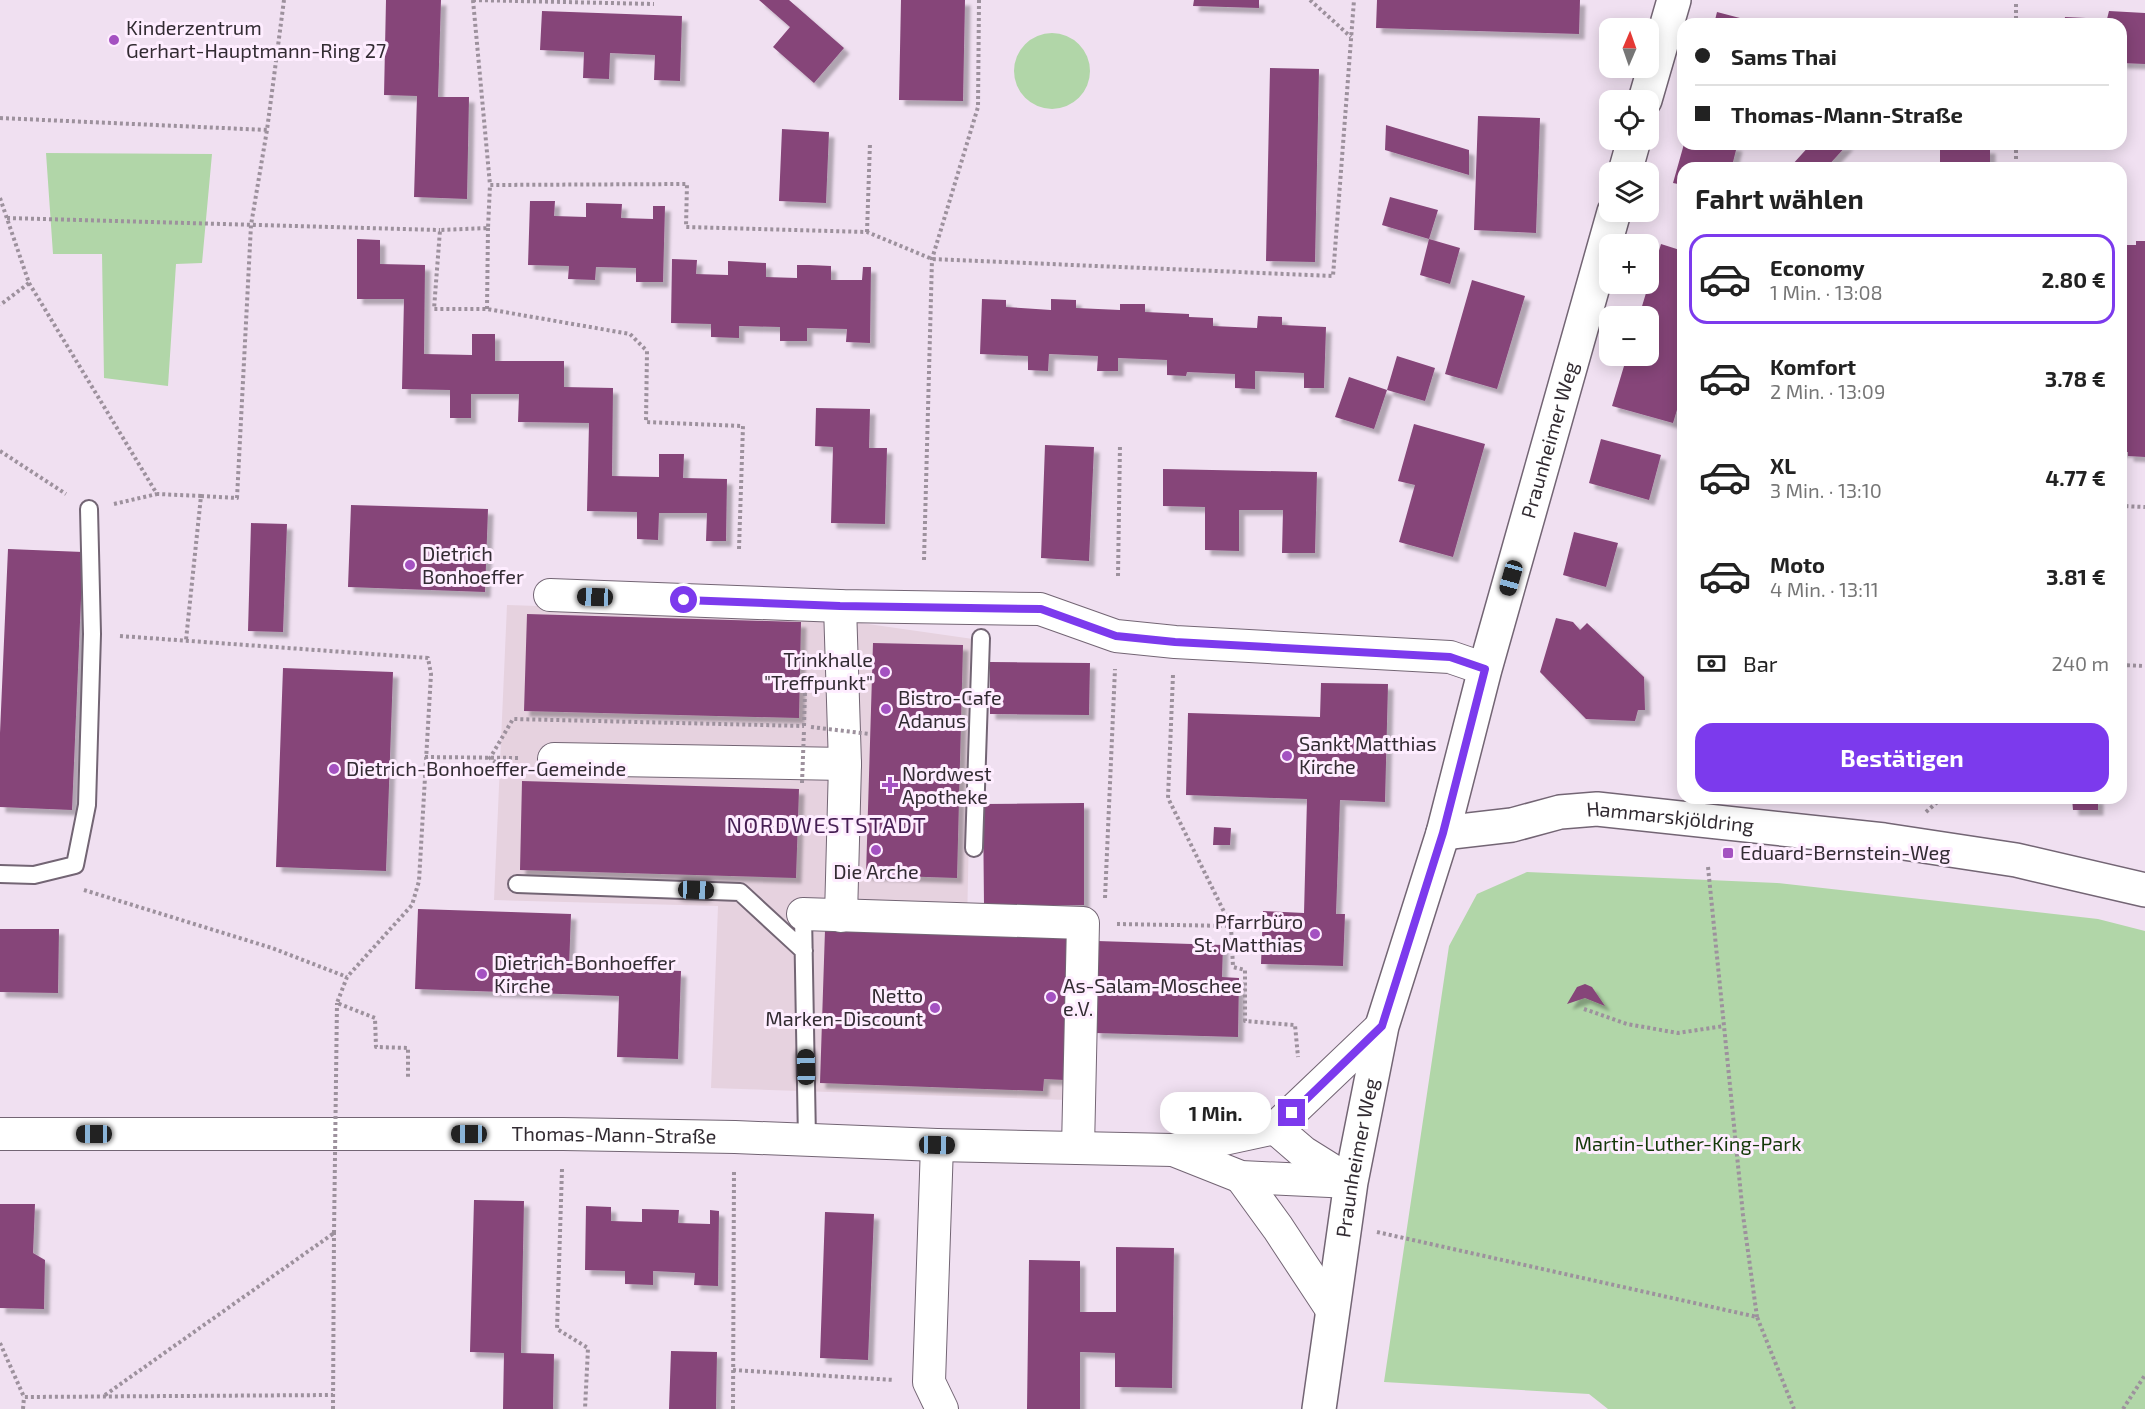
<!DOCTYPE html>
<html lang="de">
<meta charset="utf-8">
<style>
body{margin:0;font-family:"Exo 2",sans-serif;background:#f2f2f2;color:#222;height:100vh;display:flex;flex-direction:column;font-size:22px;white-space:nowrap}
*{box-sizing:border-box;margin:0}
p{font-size:20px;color:#767676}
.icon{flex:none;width:33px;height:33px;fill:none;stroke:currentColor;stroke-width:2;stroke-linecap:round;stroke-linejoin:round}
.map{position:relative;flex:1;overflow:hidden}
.details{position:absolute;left:1677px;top:162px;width:450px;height:642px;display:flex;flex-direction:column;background:#fff;border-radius:18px;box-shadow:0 3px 15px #0003}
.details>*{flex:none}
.banner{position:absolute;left:1677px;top:18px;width:450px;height:132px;border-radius:18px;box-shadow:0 3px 15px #0003;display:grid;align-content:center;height:132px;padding:0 18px;background:#fff}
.needle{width:39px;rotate:2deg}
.controls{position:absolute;left:1599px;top:18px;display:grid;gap:12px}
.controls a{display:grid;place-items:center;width:60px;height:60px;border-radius:12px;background:#fff;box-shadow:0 3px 15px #0003;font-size:30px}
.end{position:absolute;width:27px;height:27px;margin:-14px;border:8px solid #7c3aed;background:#fff;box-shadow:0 0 0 3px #fff}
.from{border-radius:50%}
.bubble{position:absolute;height:42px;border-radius:18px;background:#fff;box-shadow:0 3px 15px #0003;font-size:20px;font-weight:700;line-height:42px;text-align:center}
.car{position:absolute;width:18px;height:36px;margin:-18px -9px;border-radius:8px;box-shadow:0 0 4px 2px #0007;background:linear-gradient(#222 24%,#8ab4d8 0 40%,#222 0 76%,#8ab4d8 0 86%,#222 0)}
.banner b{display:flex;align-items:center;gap:21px;height:57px;font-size:22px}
.banner b+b{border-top:2px solid #e0e0e0}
.banner i{width:15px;height:15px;background:#222}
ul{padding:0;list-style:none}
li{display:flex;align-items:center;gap:18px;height:90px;margin:0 12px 9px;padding:0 6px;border:3px solid transparent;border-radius:18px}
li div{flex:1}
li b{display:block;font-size:22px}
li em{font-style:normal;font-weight:700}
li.selected{border-color:#7c3aed}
li>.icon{width:54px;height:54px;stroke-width:1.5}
h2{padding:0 18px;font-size:27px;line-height:72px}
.pay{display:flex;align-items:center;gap:15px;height:66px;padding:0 18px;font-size:22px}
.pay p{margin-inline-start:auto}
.action{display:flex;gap:12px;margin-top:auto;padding:12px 18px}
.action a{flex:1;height:69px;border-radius:18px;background:#7c3aed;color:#fff;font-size:24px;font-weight:700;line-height:69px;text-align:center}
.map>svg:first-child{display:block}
.commercial{fill:#e6d2df}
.green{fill:#b1d6a8}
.building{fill:#864579;filter:url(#shadow)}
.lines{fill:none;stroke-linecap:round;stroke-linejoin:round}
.lane-casing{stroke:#736574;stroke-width:20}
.street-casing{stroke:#736574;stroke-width:34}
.secondary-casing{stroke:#736574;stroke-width:36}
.path{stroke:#9d919d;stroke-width:4;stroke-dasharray:3 3;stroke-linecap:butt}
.lane{stroke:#fff;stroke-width:16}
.street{stroke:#fff;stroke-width:32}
.secondary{stroke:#fff;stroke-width:33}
.path-bridge{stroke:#9d919d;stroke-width:4;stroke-dasharray:3 3;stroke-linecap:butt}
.route{stroke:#7c3aed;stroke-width:8}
.poi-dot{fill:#a451c1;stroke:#feedff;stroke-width:2}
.labels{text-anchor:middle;stroke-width:6;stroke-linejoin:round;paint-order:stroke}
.poi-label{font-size:20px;fill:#322b32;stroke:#feedff;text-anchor:start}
.street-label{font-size:20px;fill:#322b32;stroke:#feedff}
.park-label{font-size:20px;fill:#133808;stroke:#feedff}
.quarter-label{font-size:22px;letter-spacing:1.5px;fill:#451e53;stroke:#feedff}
</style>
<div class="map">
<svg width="2145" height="1409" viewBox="0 0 2145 1409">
<defs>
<filter id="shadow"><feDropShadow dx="5.5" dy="5.5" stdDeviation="1.5" flood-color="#0004"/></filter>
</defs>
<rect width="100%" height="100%" fill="#f0e0f1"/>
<path class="commercial" d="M 507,605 L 805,615 L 973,639 L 967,926 L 1077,931 L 1068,1100 L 711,1088 L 718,906 L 494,900 Z"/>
<path class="green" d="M1014 71a38 38 0 1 1 76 0a38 38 0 1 1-76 0Z
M 46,153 L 212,154 L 202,263 L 176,264 L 168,386 L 104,378 L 102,254 L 53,254 Z
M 1527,872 L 1777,883 L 2098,919 L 2145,931 L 2145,1409 L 1608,1409 L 1589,1394 L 1384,1382 L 1449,946 L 1477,894 Z"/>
<path class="building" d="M 386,0 L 441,0 L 438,97 L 469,97 L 467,199 L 414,197 L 417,96 L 384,95 Z
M 759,0 L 789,0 L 844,48 L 814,83 L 773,47 L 790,27 Z
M 901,0 L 965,0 L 963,101 L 899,100 Z
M 1194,0 L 1259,0 L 1259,8 L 1193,6 Z
M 1377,0 L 1580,0 L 1579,34 L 1376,28 Z
M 542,11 L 682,16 L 680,81 L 654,80 L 655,55 L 610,53 L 609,79 L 583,78 L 584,52 L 540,50 Z
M 2109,11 L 2145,13 L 2145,64 L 2121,63 L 2121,24 L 2064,24 L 2065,17 L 2107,19 Z
M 1717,12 L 1759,23 L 1759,24 L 1714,24 Z
M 1270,68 L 1319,69 L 1315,262 L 1266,261 Z
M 1478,116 L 1540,118 L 1536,233 L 1474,230 Z
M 1386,125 L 1469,150 L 1469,175 L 1385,150 Z
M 782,129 L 829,132 L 826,203 L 779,201 Z
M 1684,144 L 1728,144 L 1737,146 L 1733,162 L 1743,165 L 1743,168 L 1683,168 L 1683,185 L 1673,183 Z
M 1811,144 L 1848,144 L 1826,168 L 1795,168 L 1792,165 Z
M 1940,144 L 1982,144 L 1982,148 L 1990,148 L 1990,168 L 1940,168 Z
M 1390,197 L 1438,210 L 1429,239 L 1460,248 L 1450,284 L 1420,275 L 1429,239 L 1382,225 Z
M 530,201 L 555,201 L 554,216 L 586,217 L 586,203 L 622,204 L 621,218 L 653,219 L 653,206 L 665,206 L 663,282 L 636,282 L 636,268 L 596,267 L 595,280 L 568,279 L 569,266 L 528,265 Z
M 357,239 L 380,240 L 380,264 L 425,265 L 424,354 L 472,355 L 472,334 L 495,334 L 495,361 L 564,361 L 564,387 L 613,388 L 612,476 L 659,477 L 659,454 L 684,454 L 683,478 L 727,479 L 726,541 L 706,541 L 707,513 L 659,513 L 658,540 L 637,539 L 637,512 L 587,511 L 589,423 L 518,422 L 519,394 L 471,394 L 471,418 L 450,418 L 450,390 L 402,389 L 404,299 L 357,299 Z
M 2136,241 L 2145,241 L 2145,457 L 2128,456 L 2128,452 L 2121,452 L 2121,245 L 2136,245 Z
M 1661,244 L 1683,251 L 1683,390 L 1673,423 L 1612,406 L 1627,356 L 1648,356 L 1648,316 L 1639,316 Z
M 672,259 L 697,260 L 696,274 L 728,275 L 728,261 L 766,263 L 766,277 L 797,278 L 797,265 L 809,265 L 831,266 L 831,280 L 862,280 L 863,267 L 871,267 L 870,343 L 846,342 L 847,329 L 807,328 L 807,341 L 780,341 L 780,327 L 739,326 L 739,338 L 711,337 L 711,324 L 671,323 Z
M 1472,280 L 1525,296 L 1497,389 L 1445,374 Z
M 982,299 L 1006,300 L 1006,307 L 1051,310 L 1051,299 L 1076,300 L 1076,308 L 1120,310 L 1120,304 L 1145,304 L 1145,312 L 1189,314 L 1189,317 L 1213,318 L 1213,326 L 1257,328 L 1258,316 L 1282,317 L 1282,325 L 1326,327 L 1324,388 L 1304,388 L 1304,373 L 1255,371 L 1255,389 L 1235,388 L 1235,374 L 1187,372 L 1186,376 L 1167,375 L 1167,360 L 1118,358 L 1118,371 L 1097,371 L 1098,356 L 1049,354 L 1048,371 L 1028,370 L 1028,356 L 980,354 Z
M 1397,356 L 1435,368 L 1425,401 L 1387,390 Z
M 1349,377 L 1387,390 L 1374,429 L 1335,417 Z
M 816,408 L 870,409 L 869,448 L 887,448 L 885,524 L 831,523 L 833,447 L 815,446 Z
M 1414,424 L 1485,444 L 1453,557 L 1399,542 L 1415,485 L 1398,481 Z
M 1601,439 L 1661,455 L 1649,500 L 1589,483 Z
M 1045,445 L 1094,447 L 1089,561 L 1041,558 Z
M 1163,469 L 1317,472 L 1315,553 L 1282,553 L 1283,510 L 1239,510 L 1239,551 L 1205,550 L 1205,507 L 1163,506 Z
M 351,505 L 488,509 L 485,592 L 348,587 Z
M 251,523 L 287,524 L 283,632 L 248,631 Z
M 1574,532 L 1618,543 L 1606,587 L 1563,575 Z
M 8,549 L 83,552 L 72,810 L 0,807 L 0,733 Z
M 527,614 L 801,622 L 799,718 L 524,711 Z
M 1556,618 L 1573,622 L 1580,630 L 1587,623 L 1644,677 L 1645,710 L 1638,710 L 1635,721 L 1586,719 L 1540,672 Z
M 873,643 L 963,645 L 957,878 L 866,875 Z
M 990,662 L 1090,663 L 1089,715 L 990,714 Z
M 283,668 L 393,672 L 386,871 L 276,867 Z
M 1321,683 L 1388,684 L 1385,802 L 1340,800 L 1336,914 L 1345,914 L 1343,966 L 1261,964 L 1263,911 L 1304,913 L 1307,799 L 1186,795 L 1188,713 L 1320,717 Z
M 522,781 L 799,789 L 796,878 L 520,870 Z
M 2072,798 L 2098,798 L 2098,810 L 2073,810 Z
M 1084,803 L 1084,905 L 984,906 L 983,804 Z
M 1214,827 L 1231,828 L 1230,845 L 1213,845 Z
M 418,909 L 571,914 L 569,967 L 681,971 L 678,1059 L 617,1057 L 619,996 L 415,989 Z
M 0,929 L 59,929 L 58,993 L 0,992 Z
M 825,930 L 1070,938 L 1065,1080 L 1044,1079 L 1043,1091 L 820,1083 Z
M 1097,941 L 1223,945 L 1222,977 L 1239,978 L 1238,1037 L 1095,1033 Z
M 1585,984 L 1592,987 L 1605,1006 L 1585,998 L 1567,1004 L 1577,987 Z
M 474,1200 L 524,1201 L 521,1353 L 554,1354 L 553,1409 L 503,1409 L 504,1353 L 470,1352 Z
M 0,1204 L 35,1204 L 33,1253 L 45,1260 L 44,1309 L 0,1308 Z
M 586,1206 L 611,1207 L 611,1221 L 642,1222 L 642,1209 L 679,1210 L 678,1223 L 710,1224 L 710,1210 L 719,1211 L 718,1286 L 694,1285 L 695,1273 L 653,1271 L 653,1285 L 625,1284 L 625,1271 L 585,1270 Z
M 825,1212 L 874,1214 L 868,1360 L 820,1358 Z
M 1116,1247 L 1174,1248 L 1172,1388 L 1115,1387 L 1115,1353 L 1080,1352 L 1080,1409 L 1027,1409 L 1029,1260 L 1080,1261 L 1080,1312 L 1116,1312 Z
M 671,1351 L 717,1352 L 716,1409 L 669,1409 Z"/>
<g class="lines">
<defs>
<path id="lane" d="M 974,848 L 981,638
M 0,874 L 34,875 L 75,865 L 87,805 L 92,634 L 89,509
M 517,884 L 740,892 L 804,951
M 803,914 L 807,1140"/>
<g id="street">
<path d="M 550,595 L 840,606 L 1040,609 L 1116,636 L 1175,642 L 1450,657 L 1485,669"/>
<path d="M 840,606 L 845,764 L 841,916"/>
<path d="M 554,759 L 845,764"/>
<path d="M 803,914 L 1083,923 L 1078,1148"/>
<path d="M 1275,1128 L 1303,1152 L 1351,1182"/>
<path id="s1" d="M 0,1134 L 563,1134 L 735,1137 L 937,1145 L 1173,1150 L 1275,1128 L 1382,1026"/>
<path d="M 937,1145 L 929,1382 L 942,1409"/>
<path d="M 1173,1150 L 1241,1177 L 1351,1182"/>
<path d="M 1241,1177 L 1278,1228 L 1332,1310"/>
</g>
<g id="secondary">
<path d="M 1645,100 L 1674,0"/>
<path d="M 1625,172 L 1634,140"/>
<path id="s2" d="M 1443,833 L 1512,825 L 1560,812 L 1597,809 L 1884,840 L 2016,860 L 2145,890"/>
<path id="s3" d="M 1319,1409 L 1351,1182 L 1382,1026 L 1443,833 L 1485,669 L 1614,212"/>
</g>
</defs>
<use href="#lane" class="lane-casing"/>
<use href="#street" class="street-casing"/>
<use href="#secondary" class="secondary-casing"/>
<path class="path" d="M 473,0 L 490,185
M 473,0 L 654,4
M 1310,0 L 1351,37
M 2016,4 L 2016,24
M 0,118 L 267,130
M 2016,144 L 2016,168
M 0,198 L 29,283 L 0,305
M 7,218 L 440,230
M 867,232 L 870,143
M 29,283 L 157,494 L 201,496 L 186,640
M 487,309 L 488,228
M 0,451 L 66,494
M 201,496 L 237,498 L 251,225 L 267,130 L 284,0
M 2121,503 L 2123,506 L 2145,507
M 114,504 L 157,494
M 739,549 L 743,426 L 646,422 L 647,351 L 630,334 L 487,309 L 434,309 L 440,230 L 488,228 L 490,185 L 687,184 L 686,227 L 867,232 L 932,259 L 1333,276 L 1354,0
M 924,560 L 932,259 L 978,107 L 979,0
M 1118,576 L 1120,444
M 120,636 L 428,658 L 431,674 L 419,881 L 412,905 L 347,977 L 337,1003 L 375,1018 L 376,1047 L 408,1048 L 408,1077
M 2121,665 L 2145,666
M 1173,675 L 1168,798 L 1231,926
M 804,726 L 805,692
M 425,757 L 520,758
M 522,774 L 511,774 L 490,758 L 513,719 L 804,726
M 1926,812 L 1942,798
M 1708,867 L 1743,1215 L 1757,1317
M 84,890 L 272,948 L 347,977
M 1105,898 L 1115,669
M 1117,924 L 1231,926 L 1233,967 L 1245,970 L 1245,1021 L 1295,1025 L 1298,1057
M 1584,1009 L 1627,1024 L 1678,1033 L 1724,1026
M 562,1169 L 557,1329 L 588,1348 L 585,1409
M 1377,1232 L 1757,1317 L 1794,1409
M 0,1343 L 24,1397 L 333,1395
M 733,1370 L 894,1380
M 105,1395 L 334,1233
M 23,1409 L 24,1397
M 333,1409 L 334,1233
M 733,1409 L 734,1170
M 2123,1409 L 2145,1375"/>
<use href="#lane" class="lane"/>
<use href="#street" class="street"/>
<use href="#secondary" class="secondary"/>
<path class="path-bridge" d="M 811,727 L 870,734
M 802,783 L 804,730
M 334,1233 L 337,1003"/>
</g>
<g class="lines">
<path class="route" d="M 684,600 L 840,606 L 1041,609 L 1116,636 L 1175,642 L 1450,657 L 1485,669 L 1443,833 L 1382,1026 L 1292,1113"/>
</g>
<g class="poi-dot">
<circle cx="114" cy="40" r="6"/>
<circle cx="410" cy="565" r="6"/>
<circle cx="885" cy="672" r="6"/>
<circle cx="886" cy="709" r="6"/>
<circle cx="1287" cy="756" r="6"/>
<circle cx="334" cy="769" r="6"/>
<path d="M887 776h6v6h6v6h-6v6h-6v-6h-6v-6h6z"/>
<circle cx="876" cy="850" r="6"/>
<rect x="1722" y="847" width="12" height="12" rx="3"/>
<circle cx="1315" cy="934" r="6"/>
<circle cx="482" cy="974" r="6"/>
<circle cx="1051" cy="997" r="6"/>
<circle cx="935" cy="1008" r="6"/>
</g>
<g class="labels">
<g class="poi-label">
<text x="126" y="35">Kinderzentrum<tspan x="126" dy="23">Gerhart-Hauptmann-Ring 27</tspan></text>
<text x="422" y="561">Dietrich<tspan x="422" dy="23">Bonhoeffer</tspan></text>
<text x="873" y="667" text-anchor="end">Trinkhalle<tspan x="873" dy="23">"Treffpunkt"</tspan></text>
<text x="898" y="705">Bistro-Cafe<tspan x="898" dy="23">Adanus</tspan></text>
<text x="1299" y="751">Sankt Matthias<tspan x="1299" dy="23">Kirche</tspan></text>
<text x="346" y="776">Dietrich-Bonhoeffer-Gemeinde</text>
<text x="902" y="781">Nordwest<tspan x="902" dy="23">Apotheke</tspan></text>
<text x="1740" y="860">Eduard-Bernstein-Weg</text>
<text x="876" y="879" text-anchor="middle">Die Arche</text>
<text x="1303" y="929" text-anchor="end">Pfarrbüro<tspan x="1303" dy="23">St. Matthias</tspan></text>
<text x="494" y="970">Dietrich-Bonhoeffer<tspan x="494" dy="23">Kirche</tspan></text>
<text x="1063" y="993">As-Salam-Moschee<tspan x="1063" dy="23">e.V.</tspan></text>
<text x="923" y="1003" text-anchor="end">Netto<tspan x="923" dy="23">Marken-Discount</tspan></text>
</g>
<g class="street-label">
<text dy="7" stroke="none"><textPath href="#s3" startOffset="998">Praunheimer Weg</textPath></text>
<text dy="7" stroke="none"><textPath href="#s2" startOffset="230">Hammarskjöldring</textPath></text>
<text dy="7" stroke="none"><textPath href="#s1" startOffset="614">Thomas-Mann-Straße</textPath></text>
<text dy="7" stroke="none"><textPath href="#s3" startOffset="254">Praunheimer Weg</textPath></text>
</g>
<g class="park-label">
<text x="1688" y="1151">Martin-Luther-King-Park</text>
</g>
<g class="quarter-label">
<text x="827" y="833">NORDWESTSTADT</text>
</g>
</g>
</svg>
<div class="controls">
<a><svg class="needle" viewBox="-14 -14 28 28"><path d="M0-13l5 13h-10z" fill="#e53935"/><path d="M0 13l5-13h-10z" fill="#767676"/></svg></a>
<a><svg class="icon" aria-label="locate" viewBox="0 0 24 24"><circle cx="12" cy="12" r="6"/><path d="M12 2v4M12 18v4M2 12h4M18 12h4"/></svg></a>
<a><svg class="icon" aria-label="layers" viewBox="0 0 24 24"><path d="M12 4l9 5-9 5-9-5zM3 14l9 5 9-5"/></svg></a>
<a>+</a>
<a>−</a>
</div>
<i class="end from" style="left:684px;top:600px"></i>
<i class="end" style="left:1292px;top:1113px"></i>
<div class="bubble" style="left:1160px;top:1092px;width:111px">1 Min.</div>
<i class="car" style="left:1511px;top:578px;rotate:196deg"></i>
<i class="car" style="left:595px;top:597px;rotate:272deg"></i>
<i class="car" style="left:696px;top:890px;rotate:92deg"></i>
<i class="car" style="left:806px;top:1067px;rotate:359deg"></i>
<i class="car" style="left:94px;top:1134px;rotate:270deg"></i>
<i class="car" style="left:469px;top:1134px;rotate:270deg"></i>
<i class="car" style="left:937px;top:1145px;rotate:91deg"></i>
<div class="banner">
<b><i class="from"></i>Sams Thai</b>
<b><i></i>Thomas-Mann-Straße</b>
</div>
<section class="details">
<h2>Fahrt wählen</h2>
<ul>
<li class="selected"><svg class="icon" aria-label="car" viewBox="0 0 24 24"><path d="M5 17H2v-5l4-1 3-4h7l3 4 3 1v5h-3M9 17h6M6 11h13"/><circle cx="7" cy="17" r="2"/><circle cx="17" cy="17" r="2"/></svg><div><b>Economy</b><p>1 Min. · 13:08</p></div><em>2.80 €</em></li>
<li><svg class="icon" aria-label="car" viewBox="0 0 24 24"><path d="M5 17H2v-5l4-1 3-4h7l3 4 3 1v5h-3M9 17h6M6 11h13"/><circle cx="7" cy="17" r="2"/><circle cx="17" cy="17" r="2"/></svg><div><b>Komfort</b><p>2 Min. · 13:09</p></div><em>3.78 €</em></li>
<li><svg class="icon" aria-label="car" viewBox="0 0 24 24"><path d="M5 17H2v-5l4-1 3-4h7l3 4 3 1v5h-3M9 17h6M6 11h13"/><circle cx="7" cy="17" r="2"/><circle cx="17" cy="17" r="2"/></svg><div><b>XL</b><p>3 Min. · 13:10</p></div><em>4.77 €</em></li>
<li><svg class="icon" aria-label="car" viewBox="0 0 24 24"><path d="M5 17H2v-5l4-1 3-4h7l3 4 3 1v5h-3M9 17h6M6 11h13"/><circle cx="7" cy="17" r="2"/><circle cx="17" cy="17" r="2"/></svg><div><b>Moto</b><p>4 Min. · 13:11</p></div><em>3.81 €</em></li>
</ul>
<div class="pay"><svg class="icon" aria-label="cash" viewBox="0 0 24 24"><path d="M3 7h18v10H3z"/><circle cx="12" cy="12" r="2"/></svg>Bar<p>240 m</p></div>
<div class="action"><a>Bestätigen</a></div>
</section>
</div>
